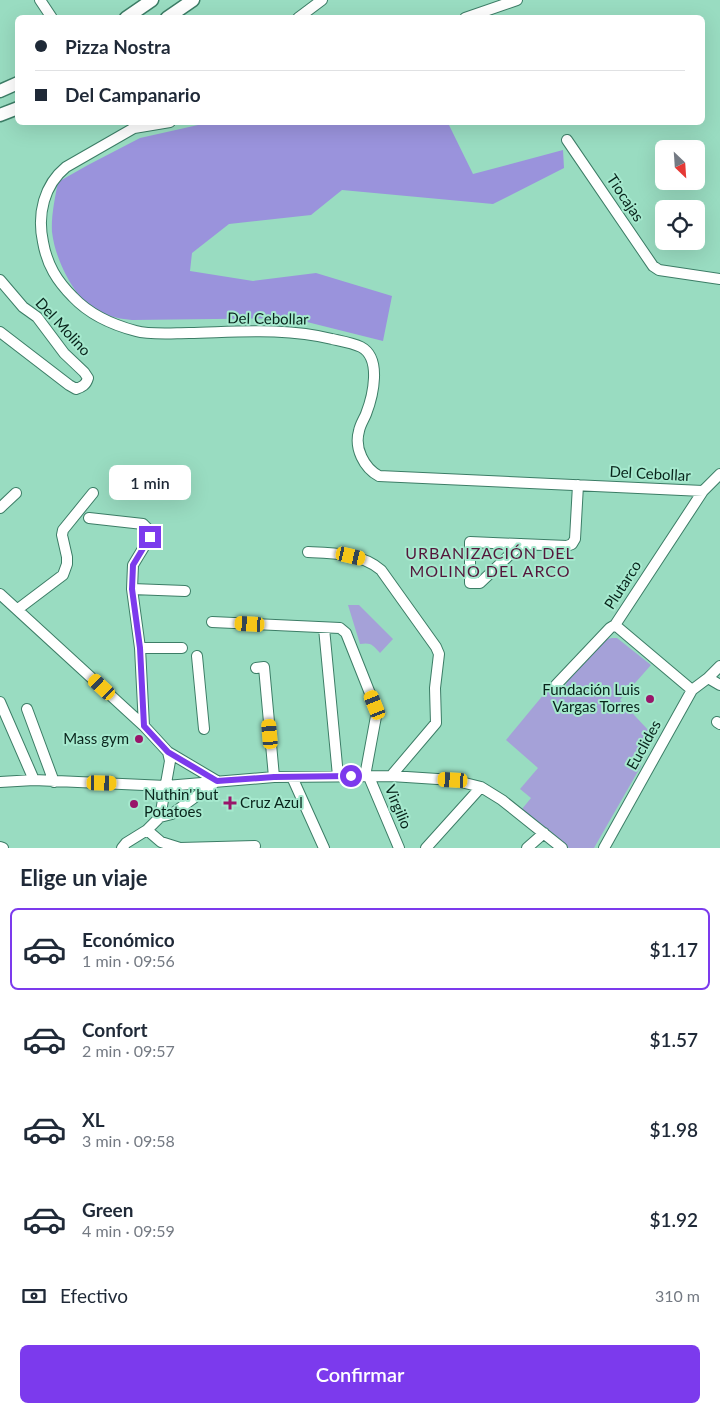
<!DOCTYPE html>
<html lang="es">
<meta charset="utf-8">
<style>
body{margin:0;font-family:Lato,sans-serif;background:#f6f6f7;color:#1f2937;height:100vh;display:flex;flex-direction:column;font-size:19px;white-space:nowrap}
*{box-sizing:border-box;margin:0}
p{font-size:16px;color:#747a83}
.icon{flex:none;width:28px;height:28px;fill:none;stroke:currentColor;stroke-width:2;stroke-linecap:round;stroke-linejoin:round}
.map{position:relative;height:848px;overflow:hidden}
.side{display:flex;flex-direction:column;background:#fff;flex:1}
.side>*{flex:none}
.top-card{position:absolute;left:15px;top:15px;width:690px;height:110px;border-radius:8px;box-shadow:0 5px 20px #0002;display:grid;align-content:center;height:110px;padding:0 20px;background:#fff}
.needle{width:32px;rotate:155deg}
.buttons{position:absolute;left:655px;top:140px;display:grid;gap:10px}
.buttons a{display:grid;place-items:center;width:50px;height:50px;border-radius:8px;background:#fff;box-shadow:0 5px 20px #0002;font-size:25px}
.end{position:absolute;width:22px;height:22px;margin:-11px;border:6px solid #7c3aed;background:#fff;box-shadow:0 0 0 2px #fff}
.from{border-radius:50%}
.bubble{position:absolute;height:35px;border-radius:8px;background:#fff;box-shadow:0 5px 20px #0002;font-size:16px;font-weight:600;line-height:35px;text-align:center}
.car{position:absolute;width:15px;height:30px;margin:-15px -8px;border-radius:6px;box-shadow:0 0 4px 1px #0007;background:linear-gradient(#f5c518 24%,#345 0 40%,#f5c518 0 76%,#345 0 86%,#f5c518 0)}
.top-card b{display:flex;align-items:center;gap:18px;height:48px;font-size:19px}
.top-card b+b{border-top:1px solid #e0e1e3}
.top-card i{width:12px;height:12px;background:#1f2937}
ul{padding:0;list-style:none}
li{display:flex;align-items:center;gap:15px;height:82px;margin:0 10px 8px;padding:0 10px;border:2px solid transparent;border-radius:8px}
li div{flex:1}
li b{display:block;font-size:19px}
li em{font-style:normal;font-weight:600}
li.active{border-color:#7c3aed}
li>.icon{width:45px;height:45px;stroke-width:1.5}
h2{padding:0 20px;font-size:22px;line-height:60px}
.pay{display:flex;align-items:center;gap:12px;height:55px;padding:0 20px;font-size:19px}
.pay p{margin-inline-start:auto}
.action{display:flex;gap:10px;margin-top:auto;padding:10px 20px}
.action a{flex:1;height:58px;border-radius:8px;background:#7c3aed;color:#fff;font-size:20px;font-weight:600;line-height:58px;text-align:center}
.map>svg:first-child{display:block}
.green{fill:#a5a1d8}
.forest{fill:#9a93dc}
.lines{fill:none;stroke-linecap:round;stroke-linejoin:round}
.minor-casing{stroke:#3c7d66;stroke-width:12}
.major-casing{stroke:#3c7d66;stroke-width:15}
.minor{stroke:#fff;stroke-width:10}
.major{stroke:#fff;stroke-width:12}
.route{stroke:#7c3aed;stroke-width:6}
.poi-dot{fill:#99156a;stroke:#a6e9ce;stroke-width:2}
.labels{text-anchor:middle;stroke-width:4;stroke-linejoin:round;paint-order:stroke}
.street-label{font-size:15px;fill:#08241b;stroke:#a6e9ce}
.poi-label{font-size:15px;fill:#08241b;stroke:#a6e9ce;text-anchor:end}
.neighbourhood-label{font-size:16px;letter-spacing:1px;fill:#54163b;stroke:#a6e9ce}
</style>
<div class="map">
<svg width="720" height="848" viewBox="0 0 720 848">
<rect width="100%" height="100%" fill="#99dcc1"/>
<path class="green" d="M 348,605 L 359,605 L 393,639 L 380,653 C 373,645 371,642 360,644 Z
M 612,638 L 617,638 L 651,665 L 620,700 L 651,733 L 638,758 L 641,766 L 594,848 L 569,848 L 522,809 L 531,798 L 520,789 L 538,768 L 506,740 L 549,688 L 558,696 C 566,689 565,683 571,676 C 582,662 594,651 607,639 Z"/>
<path class="forest" d="M 207,123 L 448,123 L 473,174 L 563,150 L 564,168 L 493,204 L 342,190 L 311,215 L 229,224 L 192,253 L 190,271 L 253,281 L 316,273 L 392,296 L 383,341 L 291,318 L 132,320 C 98,317 82,305 66,275 C 59,261 54,248 52,232 C 51,217 55,197 58,182 L 88,165 L 140,138 Z"/>
<g class="lines">
<defs>
<path id="minor" d="M 40,0 L 52,18
M 298,18 L 322,0
M 465,18 L 517,0
M 139,122 L 134,128 L 66,167 C 44,185 37,214 43,242 C 47,265 57,281 73,297 C 90,315 113,325 136,331 C 150,335 174,333 189,333 C 236,332 286,327 332,339 C 341,341 353,343 361,347 C 382,358 373,396 366,414 C 364,419 360,425 359,431 C 354,448 364,468 379,476 L 703,491 L 720,474
M 134,128 L 170,122
M 567,140 L 653,266 L 659,270 L 720,279
M 0,280 L 23,307 L 37,317 L 64,353 L 84,372 L 88,378 C 86,385 82,387 76,389 L 69,385 L 0,332
M 0,508 L 16,493
M 89,518 L 143,524 L 148,529 L 150,537 L 133,565 L 132,589 L 140,648 L 144,726
M 521,544 L 480,583 L 470,583 L 470,542 L 567,546 L 572,544 L 575,539 L 578,485
M 308,552 C 333,553 361,553 381,570 L 436,647 L 439,654 L 435,688 L 436,723 L 391,776
M 132,589 L 185,591
M 0,594 L 144,726 L 168,752 L 217,781 L 172,814 L 160,817 L 147,830 L 126,843 L 122,848
M 18,609 L 63,575 L 67,564 L 67,557 L 62,535 L 63,530 L 93,493
M 212,622 L 340,628 L 346,633 L 377,711 L 365,776
M 615,625 L 692,690
M 324,628 L 338,776
M 140,648 L 182,648
M 197,656 L 204,729
M 256,668 L 264,667 L 274,777
M 708,678 L 720,685
M 556,685 L 610,628 L 615,625 L 703,491
M 0,702 L 34,780
M 27,709 L 54,782
M 717,722 L 720,724
M 292,777 L 324,848
M 369,777 L 399,848
M 0,782 L 34,780 L 166,786 L 274,777 L 391,776 L 453,780 L 481,787 L 502,800 L 562,848
M 160,817 L 170,761 L 168,752
M 147,830 L 161,842 L 180,848 L 255,846
M 0,847 L 3,848
M 426,848 L 481,787
M 527,848 L 544,833
M 604,848 L 692,690 L 708,678 L 720,666"/>
<path id="major" d="M 126,18 L 152,0
M 167,18 L 193,0
M 0,91 L 18,83
M 0,115 L 18,108"/>
</defs>
<use href="#minor" class="minor-casing"/>
<use href="#major" class="major-casing"/>
<use href="#minor" class="minor"/>
<use href="#major" class="major"/>
</g>
<g class="lines">
<path class="route" d="M 150,537 L 133,565 L 132,589 L 140,648 L 144,726 L 168,752 L 217,781 L 274,777 L 351,776"/>
</g>
<g class="poi-dot">
<circle cx="650" cy="699" r="5"/>
<circle cx="139" cy="739" r="5"/>
<path d="M227.5 795.5h5v5h5v5h-5v5h-5v-5h-5v-5h5z"/>
<circle cx="134" cy="804" r="5"/>
</g>
<g class="labels">
<g class="street-label">
<text transform="translate(625 198) rotate(56)" y="5">Tiocajas</text>
<text transform="translate(268 319) rotate(1)" y="5">Del Cebollar</text>
<text transform="translate(63 327) rotate(47)" y="5">Del Molino</text>
<text transform="translate(650 474) rotate(3)" y="5">Del Cebollar</text>
<text transform="translate(623 585) rotate(-57)" y="5">Plutarco</text>
<text transform="translate(644 745) rotate(-61)" y="5">Euclides</text>
<text transform="translate(398 807) rotate(67)" y="5">Virgilio</text>
</g>
<g class="poi-label">
<text x="640" y="695">Fundación Luis<tspan x="640" dy="17">Vargas Torres</tspan></text>
<text x="129" y="744">Mass gym</text>
<text x="144" y="800" text-anchor="start">Nuthin' but<tspan x="144" dy="17">Potatoes</tspan></text>
<text x="240" y="808" text-anchor="start">Cruz Azul</text>
</g>
<g class="neighbourhood-label">
<text x="490" y="559">URBANIZACIÓN DEL<tspan x="490" dy="18">MOLINO DEL ARCO</tspan></text>
</g>
</g>
</svg>
<div class="buttons">
<a><svg class="needle" viewBox="-14 -14 28 28"><path d="M0-13l5 13h-10z" fill="#e53935"/><path d="M0 13l5-13h-10z" fill="#747a83"/></svg></a>
<a><svg class="icon" aria-label="locate" viewBox="0 0 24 24"><circle cx="12" cy="12" r="6"/><path d="M12 2v4M12 18v4M2 12h4M18 12h4"/></svg></a>
</div>
<i class="end from" style="left:351px;top:776px"></i>
<i class="end" style="left:150px;top:537px"></i>
<div class="bubble" style="left:109px;top:465px;width:82px">1 min</div>
<i class="car" style="left:351px;top:556px;rotate:103deg"></i>
<i class="car" style="left:250px;top:624px;rotate:273deg"></i>
<i class="car" style="left:102px;top:687px;rotate:313deg"></i>
<i class="car" style="left:375px;top:705px;rotate:338deg"></i>
<i class="car" style="left:270px;top:734px;rotate:355deg"></i>
<i class="car" style="left:453px;top:780px;rotate:273deg"></i>
<i class="car" style="left:102px;top:783px;rotate:91deg"></i>
<div class="top-card">
<b><i class="from"></i>Pizza Nostra</b>
<b><i></i>Del Campanario</b>
</div>
</div>
<section class="side">
<h2>Elige un viaje</h2>
<ul>
<li class="active"><svg class="icon" aria-label="car" viewBox="0 0 24 24"><path d="M5 17H2v-5l4-1 3-4h7l3 4 3 1v5h-3M9 17h6M6 11h13"/><circle cx="7" cy="17" r="2"/><circle cx="17" cy="17" r="2"/></svg><div><b>Económico</b><p>1 min · 09:56</p></div><em>$1.17</em></li>
<li><svg class="icon" aria-label="car" viewBox="0 0 24 24"><path d="M5 17H2v-5l4-1 3-4h7l3 4 3 1v5h-3M9 17h6M6 11h13"/><circle cx="7" cy="17" r="2"/><circle cx="17" cy="17" r="2"/></svg><div><b>Confort</b><p>2 min · 09:57</p></div><em>$1.57</em></li>
<li><svg class="icon" aria-label="car" viewBox="0 0 24 24"><path d="M5 17H2v-5l4-1 3-4h7l3 4 3 1v5h-3M9 17h6M6 11h13"/><circle cx="7" cy="17" r="2"/><circle cx="17" cy="17" r="2"/></svg><div><b>XL</b><p>3 min · 09:58</p></div><em>$1.98</em></li>
<li><svg class="icon" aria-label="car" viewBox="0 0 24 24"><path d="M5 17H2v-5l4-1 3-4h7l3 4 3 1v5h-3M9 17h6M6 11h13"/><circle cx="7" cy="17" r="2"/><circle cx="17" cy="17" r="2"/></svg><div><b>Green</b><p>4 min · 09:59</p></div><em>$1.92</em></li>
</ul>
<div class="pay"><svg class="icon" aria-label="cash" viewBox="0 0 24 24"><path d="M3 7h18v10H3z"/><circle cx="12" cy="12" r="2"/></svg>Efectivo<p>310 m</p></div>
<div class="action"><a>Confirmar</a></div>
</section>
